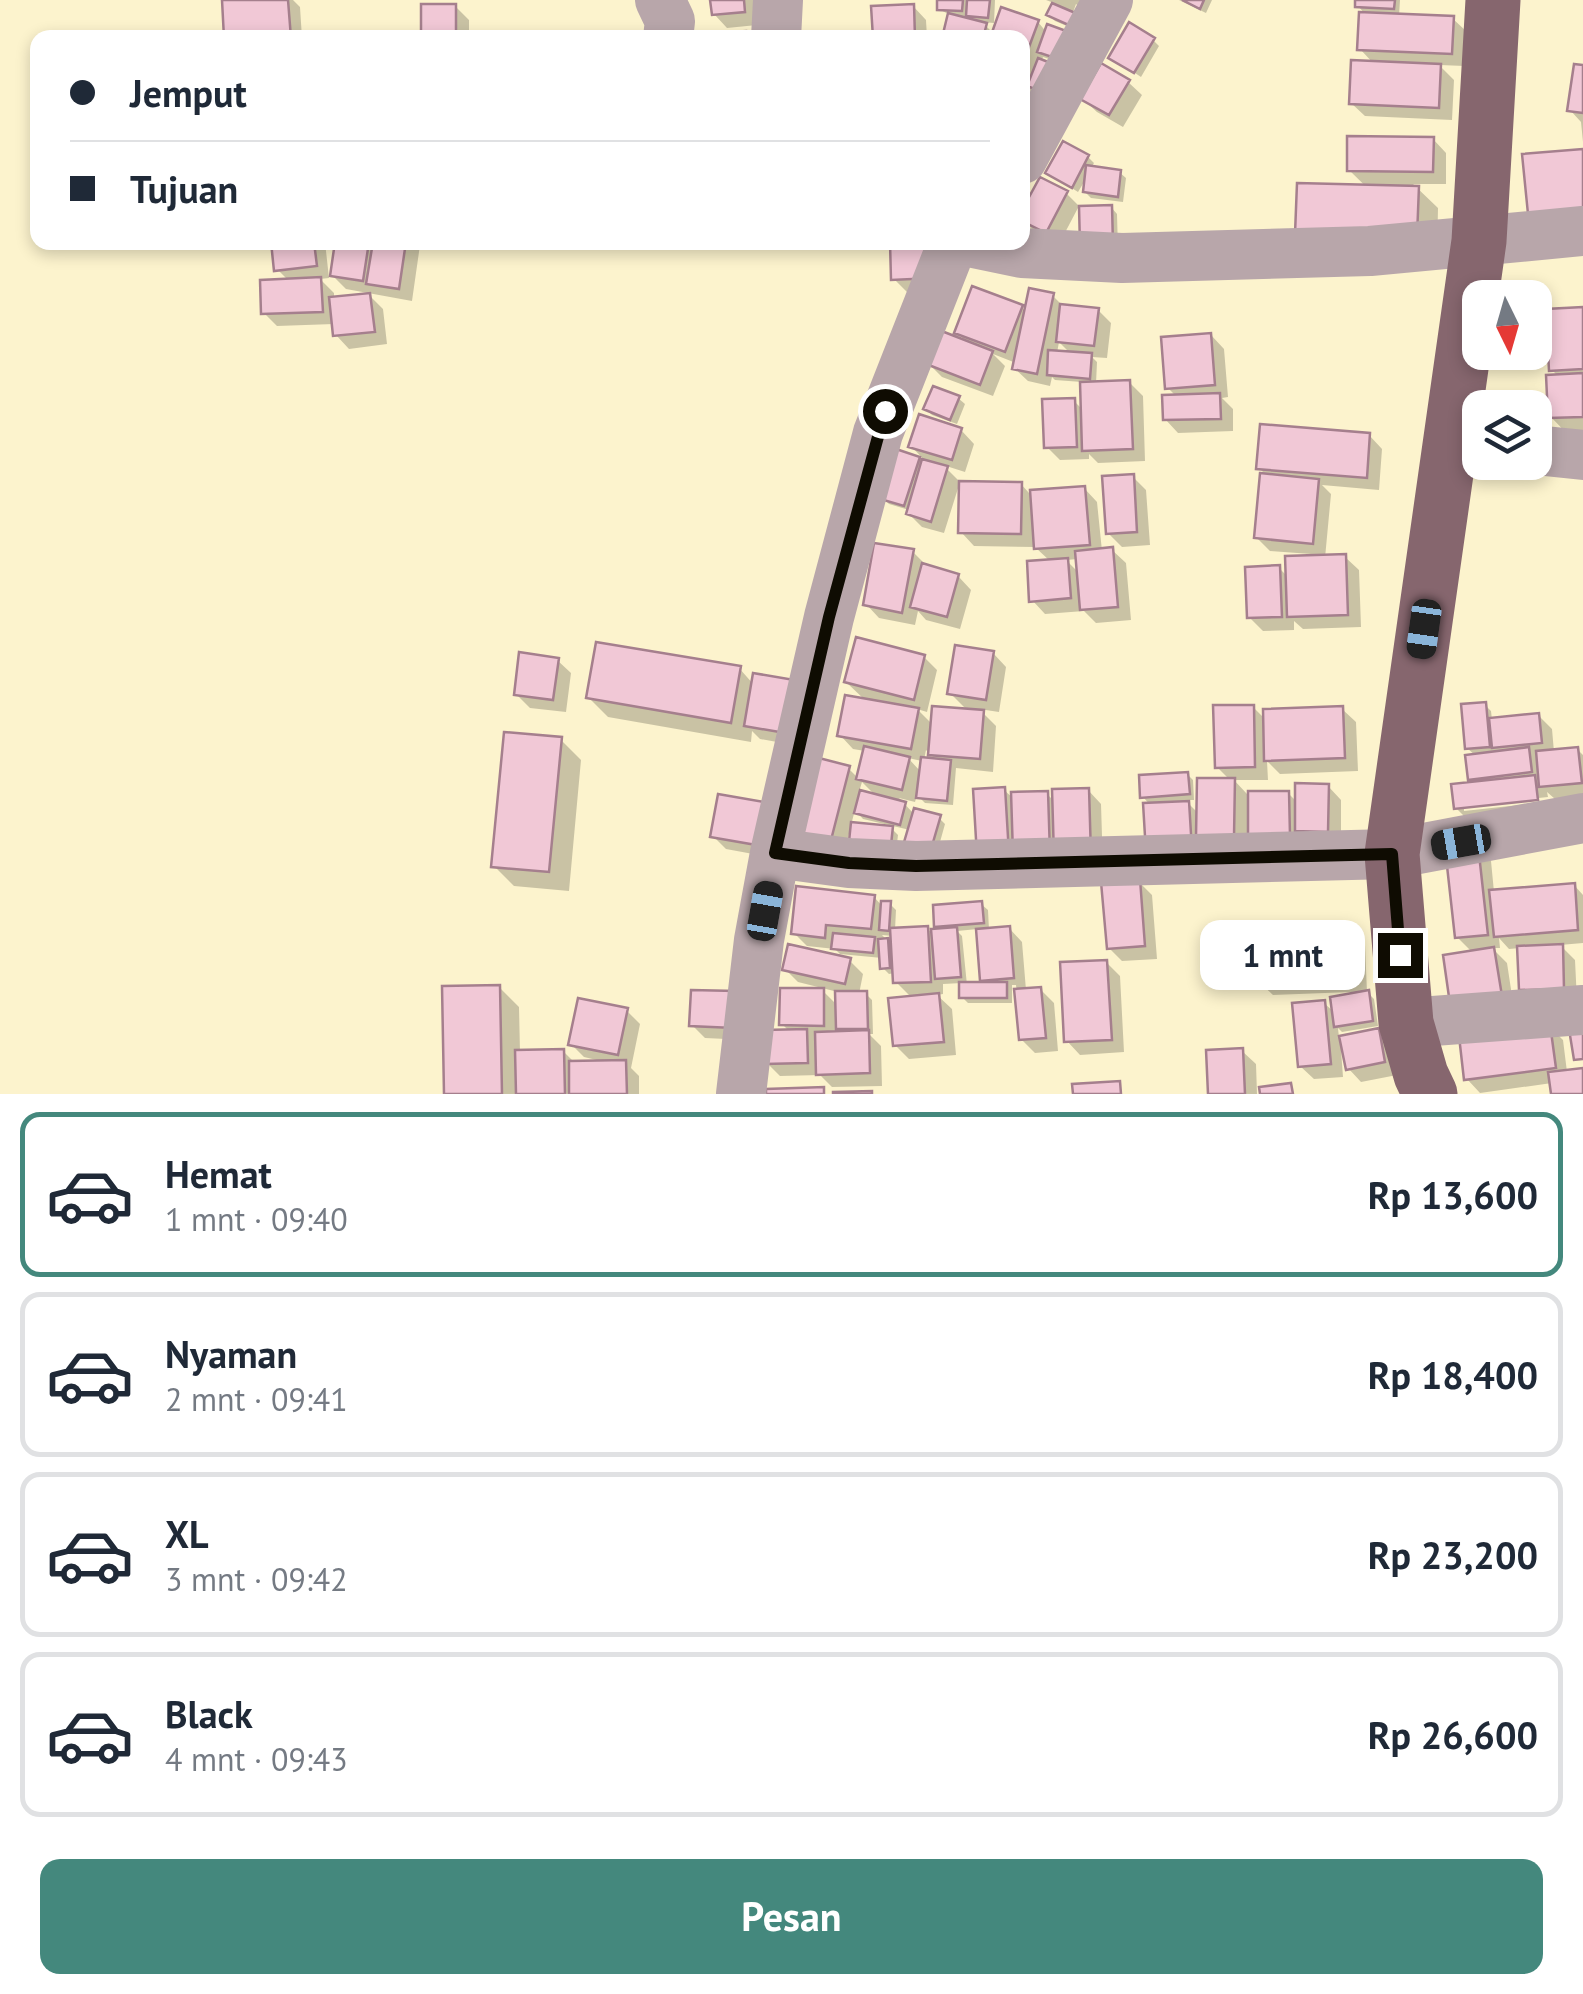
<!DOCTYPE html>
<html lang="id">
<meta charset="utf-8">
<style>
body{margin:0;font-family:"PT Sans",sans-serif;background:#f6f6f7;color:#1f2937;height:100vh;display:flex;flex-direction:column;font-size:38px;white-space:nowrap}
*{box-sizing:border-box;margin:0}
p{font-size:32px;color:#747a83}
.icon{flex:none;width:55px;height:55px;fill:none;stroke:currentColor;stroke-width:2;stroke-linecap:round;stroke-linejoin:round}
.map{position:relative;height:1094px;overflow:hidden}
.sheet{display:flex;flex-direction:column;background:#fff;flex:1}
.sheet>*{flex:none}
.hud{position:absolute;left:30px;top:30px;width:1000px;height:220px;border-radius:20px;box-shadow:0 5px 15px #0003;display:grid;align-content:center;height:220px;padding:0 40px;background:#fff}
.needle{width:65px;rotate:175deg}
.controls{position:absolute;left:1462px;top:280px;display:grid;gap:20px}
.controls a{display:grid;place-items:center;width:90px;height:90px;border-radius:20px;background:#fff;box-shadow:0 5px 15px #0003;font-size:50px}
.end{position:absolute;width:45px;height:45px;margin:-22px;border:12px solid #0f0c02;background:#fff;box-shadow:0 0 0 5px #fff}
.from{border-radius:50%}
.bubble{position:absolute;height:70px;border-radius:20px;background:#fff;box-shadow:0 5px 15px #0003;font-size:32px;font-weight:700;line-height:70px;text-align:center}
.car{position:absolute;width:30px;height:60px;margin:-30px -15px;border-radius:12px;box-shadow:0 0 8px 2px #0007;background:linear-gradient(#222 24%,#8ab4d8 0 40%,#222 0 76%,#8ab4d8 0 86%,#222 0)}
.hud b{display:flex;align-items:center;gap:35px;height:95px;font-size:38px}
.hud b+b{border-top:2px solid #e0e1e3}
.hud i{width:25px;height:25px;background:#1f2937}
ul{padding:18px 0 0;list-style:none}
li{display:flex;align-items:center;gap:30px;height:165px;margin:0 20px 15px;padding:0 20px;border:5px solid #e0e1e3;border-radius:20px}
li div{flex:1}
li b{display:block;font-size:38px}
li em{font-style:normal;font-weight:700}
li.active{border-color:#44887d}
li>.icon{width:90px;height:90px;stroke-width:1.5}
.cta{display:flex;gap:20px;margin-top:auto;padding:20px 40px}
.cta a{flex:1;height:115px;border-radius:20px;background:#44887d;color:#fff;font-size:40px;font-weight:700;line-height:115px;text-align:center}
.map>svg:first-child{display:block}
.shadow{fill:#0003;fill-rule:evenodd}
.building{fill:#f1c8d6;stroke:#a57f8d;stroke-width:2.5}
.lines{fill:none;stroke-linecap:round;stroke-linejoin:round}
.minor{stroke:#b8a6aa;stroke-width:50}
.major{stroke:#86666e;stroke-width:55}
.route{stroke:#0f0c02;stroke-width:12}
</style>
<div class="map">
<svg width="1583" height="1094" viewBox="0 0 1583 1094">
<rect width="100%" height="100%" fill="#fcf3cd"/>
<path class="shadow" d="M 225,0 L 293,0 L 300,7 L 302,38 L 227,38 Z
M 713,0 L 755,0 L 757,25 L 727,28 L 714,14 Z
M 940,0 L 995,0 L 994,23 L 982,22 L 994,34 L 1038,22 L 1076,68 L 1043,57 L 1031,91 L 1022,88 L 1022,38 L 944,38 L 950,15 L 939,9 Z
M 1046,0 L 1110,0 L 1084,11 L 1076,4 L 1072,15 L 1088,35 L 1055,21 L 1049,15 L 1054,3 Z
M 1179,0 L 1212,0 L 1206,13 Z
M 1358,0 L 1400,0 L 1399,16 L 1452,18 L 1466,31 L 1465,66 L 1439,65 L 1454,80 L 1452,120 L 1365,116 L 1351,103 L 1374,64 L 1360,49 L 1366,15 L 1358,6 Z
M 455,6 L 469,20 L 469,38 L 423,38 Z
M 913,6 L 926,20 L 927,38 L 876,38 Z
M 1153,40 L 1159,46 L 1141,77 L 1111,57 Z
M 1583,68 L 1583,142 L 1581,122 L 1570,110 Z
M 1128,82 L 1142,95 L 1123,127 L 1097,112 L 1083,99 Z
M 1433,139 L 1446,153 L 1446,184 L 1413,184 L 1438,208 L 1437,256 L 1349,170 Z
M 1088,157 L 1094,163 L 1091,168 L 1119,172 L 1126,178 L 1123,202 L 1091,198 L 1085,192 L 1087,177 L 1078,192 L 1048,173 Z
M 1066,193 L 1079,206 L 1059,244 L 1034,231 L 1022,219 Z
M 1111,207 L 1117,214 L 1118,250 L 1089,251 Z
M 273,242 L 325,242 L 329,278 L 320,279 L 334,293 L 334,299 L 369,295 L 383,309 L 387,344 L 349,349 L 336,335 L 334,324 L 277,326 L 264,313 L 289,281 L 277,269 Z
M 337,242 L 418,242 L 420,245 L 412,301 L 346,289 L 332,275 Z
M 892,242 L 946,291 L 907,292 L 893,278 Z
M 1053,296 L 1064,307 L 1098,310 L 1111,323 L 1107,358 L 1092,357 L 1097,362 L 1096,384 L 1129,382 L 1143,396 L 1145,461 L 1098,463 L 1089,454 L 1089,459 L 1060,460 L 1047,447 L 1074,401 L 1083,410 L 1082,382 L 1055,380 L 1052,377 L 1050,386 L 1028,381 L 1014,368 L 1016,363 L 993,354 L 1005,366 L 993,396 L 942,377 L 929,364 L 968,344 L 957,332 L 1021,307 L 1026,312 ZM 1059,342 L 1071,354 L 1057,353 Z
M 1583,310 L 1583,437 L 1571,438 L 1551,417 L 1559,377 L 1552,370 Z
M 1211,335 L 1224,349 L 1228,397 L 1222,398 L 1233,409 L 1233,431 L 1178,433 L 1165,419 L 1177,397 L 1167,387 Z
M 958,398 L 965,404 L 957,424 L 932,415 L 926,409 Z
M 961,430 L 974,444 L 965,472 L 943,465 L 960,482 L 944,533 L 922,527 L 908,513 L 909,510 L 889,504 L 883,498 L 898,452 L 926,462 L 911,446 Z
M 1369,435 L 1382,449 L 1379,490 L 1322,485 L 1331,494 L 1325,558 L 1345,557 L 1359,570 L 1361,627 L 1303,629 L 1294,621 L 1294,630 L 1263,631 L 1249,617 L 1279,568 L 1288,577 L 1311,554 L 1270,551 L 1257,538 L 1268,477 L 1259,468 Z
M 1133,477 L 1146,490 L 1150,545 L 1122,547 L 1108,533 Z
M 1021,484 L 1029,493 L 1084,488 L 1097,502 L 1102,551 L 1112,550 L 1126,563 L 1131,620 L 1096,623 L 1084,611 L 1045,614 L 1032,600 L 1051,562 L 1035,547 L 974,546 L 961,532 ZM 1078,559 L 1079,573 L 1066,560 Z
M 913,552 L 926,565 L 958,576 L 971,590 L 960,629 L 926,620 L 918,611 L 915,625 L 879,618 L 866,604 Z
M 993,653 L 1006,667 L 999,712 L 979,709 L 996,726 L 993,772 L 956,768 L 953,805 L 925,803 L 917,795 L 915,802 L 899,798 L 914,814 L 939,818 L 945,824 L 935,860 L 910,830 L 863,819 L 855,810 L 851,825 L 890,827 L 898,835 L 895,860 L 853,830 L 850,830 L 844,852 L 812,844 L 849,769 L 858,778 L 865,751 L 853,749 L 840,735 L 866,701 L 846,682 L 924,657 L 937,670 L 927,712 L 917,709 L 933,725 L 968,711 L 950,693 ZM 926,750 L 937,761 L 924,760 ZM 908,758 L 922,761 L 921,772 ZM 862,782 L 877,797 L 859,792 Z
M 557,660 L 571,673 L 566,712 L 530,708 L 516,694 Z
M 739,668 L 810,748 L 760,739 L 752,731 L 751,742 L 608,717 L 588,697 Z
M 1485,705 L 1491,711 L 1492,720 L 1538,715 L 1552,729 L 1554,752 L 1577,749 L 1583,755 L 1583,797 L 1555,799 L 1547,792 L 1548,797 L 1464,806 L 1464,811 L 1548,802 L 1470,822 L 1456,808 L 1476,784 L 1471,778 L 1476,756 L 1467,748 Z
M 1253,707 L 1266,720 L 1342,709 L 1356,722 L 1358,771 L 1280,774 L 1267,761 L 1268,780 L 1234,780 L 1247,794 L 1288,793 L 1298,803 L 1328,786 L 1341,800 L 1341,844 L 1204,863 L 1143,797 L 1187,774 L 1193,780 L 1194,800 L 1185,800 L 1199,814 L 1231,781 L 1217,767 Z
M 561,740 L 581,760 L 569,891 L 514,886 L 494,866 Z
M 1004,790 L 1014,799 L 1046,793 L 1055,802 L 1088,790 L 1101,804 L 1103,868 L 992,868 Z
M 720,797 L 775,858 L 726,849 L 713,836 Z
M 1477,848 L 1491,861 L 1494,892 L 1574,885 L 1583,895 L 1583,943 L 1560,945 L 1575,960 L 1577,1001 L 1520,948 L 1509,949 L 1499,938 L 1500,948 L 1492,948 L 1507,963 L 1514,1009 L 1473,953 L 1457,937 Z
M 1139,882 L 1152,895 L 1157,959 L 1122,961 L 1109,948 Z
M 874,897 L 883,907 L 890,904 L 896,910 L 895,930 L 942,931 L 937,926 L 981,904 L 988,910 L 989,930 L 1009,928 L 1022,942 L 1026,990 L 1040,989 L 1054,1003 L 1058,1051 L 1035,1053 L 1021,1039 L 1016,985 L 1012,985 L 1012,1003 L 968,1003 L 962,997 L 962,983 L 943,984 L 943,994 L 937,995 L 952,1009 L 956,1055 L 909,1059 L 895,1045 L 912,998 L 896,982 L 895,973 L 889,974 L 883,968 L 882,958 L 840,954 L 835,949 L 807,946 L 794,933 ZM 978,929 L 982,980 L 987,985 L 967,985 L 962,936 L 957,931 ZM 882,935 L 893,936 L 894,947 Z
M 1351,932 L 1365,945 L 1367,992 L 1374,999 L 1378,1026 L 1342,1032 L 1338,1028 L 1339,1038 L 1378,1031 L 1391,1045 L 1397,1075 L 1361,1082 L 1348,1068 L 1344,1050 L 1341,1050 L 1343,1077 L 1314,1079 L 1300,1066 L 1324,1003 L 1335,1013 L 1351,992 L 1273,995 L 1259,982 Z
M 849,960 L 863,974 L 859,994 L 866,994 L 872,1000 L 873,1034 L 869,1034 L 881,1046 L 882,1086 L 832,1087 L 820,1075 L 780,1076 L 767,1063 L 790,1032 L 782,1024 L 823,991 L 838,1006 L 838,992 L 798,982 L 785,969 Z
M 1106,962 L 1120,976 L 1124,1052 L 1080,1055 L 1067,1041 Z
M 499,987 L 519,1007 L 520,1052 L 563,1051 L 575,1063 L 601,1061 L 584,1057 L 571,1044 L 627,1011 L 640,1024 L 631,1068 L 639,1076 L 639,1094 L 447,1094 Z
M 693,992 L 747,1040 L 705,1038 L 692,1025 Z
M 1549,1026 L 1563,1040 L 1567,1072 L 1583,1070 L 1583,1094 L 1554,1094 L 1552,1083 L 1480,1093 L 1467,1079 Z
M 1242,1051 L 1256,1064 L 1257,1094 L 1210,1094 Z"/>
<path class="building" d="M 222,0 L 288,0 L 291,38 L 224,38 Z
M 710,0 L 744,0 L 745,12 L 712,15 Z
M 937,0 L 963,0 L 962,11 L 937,10 Z
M 967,0 L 990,0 L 988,18 L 966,16 Z
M 1182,0 L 1204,0 L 1200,9 Z
M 1355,0 L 1395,0 L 1394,9 L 1355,7 Z
M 1052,3 L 1087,18 L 1082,31 L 1046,15 Z
M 421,4 L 456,4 L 456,38 L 421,38 Z
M 914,4 L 915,38 L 873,38 L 871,6 Z
M 1001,7 L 1039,20 L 1022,66 L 1022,38 L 990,38 Z
M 1359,12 L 1454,16 L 1452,54 L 1357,50 Z
M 948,13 L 987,23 L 983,38 L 942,38 Z
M 1129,22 L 1155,38 L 1134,73 L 1108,58 Z
M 1047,24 L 1080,36 L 1070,63 L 1037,52 Z
M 746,31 L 746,38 L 714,38 L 714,33 Z
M 323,35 L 364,35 L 364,38 L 323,38 Z
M 1038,58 L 1066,69 L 1055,97 L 1027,86 Z
M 1351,60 L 1441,64 L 1439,108 L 1349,104 Z
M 1101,63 L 1130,80 L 1109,115 L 1080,99 Z
M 1574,64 L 1583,65 L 1583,113 L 1567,111 Z
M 1347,136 L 1434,137 L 1433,172 L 1347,171 Z
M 1063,141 L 1089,155 L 1072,188 L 1045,173 Z
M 1583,149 L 1583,209 L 1528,214 L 1522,154 Z
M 1086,165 L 1121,170 L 1118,197 L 1083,192 Z
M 1040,177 L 1068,191 L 1046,233 L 1022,221 L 1022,210 Z
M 1297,183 L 1419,186 L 1417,237 L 1295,234 Z
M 1112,205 L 1113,245 L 1080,246 L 1079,206 Z
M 271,242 L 314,242 L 317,266 L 274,271 Z
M 335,242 L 369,242 L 363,281 L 330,276 Z
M 373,242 L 406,242 L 399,289 L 366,284 Z
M 890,242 L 933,242 L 934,278 L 891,280 Z
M 321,277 L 323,312 L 261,314 L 260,280 Z
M 972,286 L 1023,305 L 1005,352 L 954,333 Z
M 1029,288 L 1054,293 L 1037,374 L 1012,369 Z
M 370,293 L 375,332 L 333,336 L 329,297 Z
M 1060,304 L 1099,308 L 1094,346 L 1056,342 Z
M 1583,307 L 1583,369 L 1549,371 L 1546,309 Z
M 939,330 L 993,351 L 980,385 L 926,364 Z
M 1211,333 L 1215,385 L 1165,389 L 1161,337 Z
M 1048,350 L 1092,353 L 1090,379 L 1047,375 Z
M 1583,373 L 1583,417 L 1548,418 L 1546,375 Z
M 1130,380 L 1133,449 L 1082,451 L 1080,382 Z
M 933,386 L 960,396 L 950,420 L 923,409 Z
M 1220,393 L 1221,419 L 1163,420 L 1162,395 Z
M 1075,398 L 1077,447 L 1044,448 L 1042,399 Z
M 919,414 L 962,428 L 952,460 L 908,447 Z
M 1260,424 L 1370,433 L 1367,478 L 1256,469 Z
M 896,449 L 920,457 L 904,506 L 880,499 Z
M 922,459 L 948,466 L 931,522 L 906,514 Z
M 1260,473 L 1319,479 L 1313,544 L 1254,538 Z
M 1134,474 L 1137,532 L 1106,534 L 1102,476 Z
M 959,481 L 1022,482 L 1021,534 L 958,533 Z
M 1085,486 L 1090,545 L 1034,549 L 1030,490 Z
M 874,543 L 914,549 L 902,613 L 863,605 Z
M 1113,547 L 1118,607 L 1080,610 L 1075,551 Z
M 1346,554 L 1348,615 L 1287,617 L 1285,556 Z
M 1068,558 L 1071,598 L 1029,602 L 1027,561 Z
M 922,563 L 959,574 L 947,617 L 910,607 Z
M 1280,565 L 1282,617 L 1247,618 L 1245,567 Z
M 856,637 L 925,655 L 914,700 L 844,682 Z
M 596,642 L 741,666 L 731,723 L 586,698 Z
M 955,645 L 994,651 L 986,700 L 947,694 Z
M 519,652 L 559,658 L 553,700 L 514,695 Z
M 753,673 L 806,682 L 797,735 L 744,726 Z
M 845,695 L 919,708 L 911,749 L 837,736 Z
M 1486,702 L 1490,747 L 1465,749 L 1461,704 Z
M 1213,705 L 1254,705 L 1255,767 L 1215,768 Z
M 932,706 L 984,710 L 980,759 L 928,755 Z
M 1343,706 L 1345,758 L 1264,761 L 1263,709 Z
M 1539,713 L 1542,743 L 1492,748 L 1489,718 Z
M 504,732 L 562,737 L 549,872 L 491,867 Z
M 864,746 L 910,757 L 902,790 L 856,779 Z
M 1529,747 L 1532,772 L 1468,780 L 1465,755 Z
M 1578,747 L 1582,783 L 1539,787 L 1536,751 Z
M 815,757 L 850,766 L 831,840 L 796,832 Z
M 921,757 L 951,760 L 947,801 L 916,798 Z
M 1188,772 L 1190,794 L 1140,798 L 1139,775 Z
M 1535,775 L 1538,800 L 1454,809 L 1451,784 Z
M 1197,778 L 1235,778 L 1234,837 L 1196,836 Z
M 1295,783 L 1329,784 L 1328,832 L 1295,831 Z
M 1005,787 L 1009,854 L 977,856 L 973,789 Z
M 1089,788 L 1091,856 L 1054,857 L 1052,789 Z
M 860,790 L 906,802 L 900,825 L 854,813 Z
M 1048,791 L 1050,854 L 1013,855 L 1011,792 Z
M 1248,791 L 1289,791 L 1290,836 L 1248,838 Z
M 718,794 L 770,803 L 762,846 L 710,837 Z
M 1189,801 L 1192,850 L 1146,853 L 1143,803 Z
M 914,808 L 941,815 L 929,856 L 902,849 Z
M 851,822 L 893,826 L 890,855 L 848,851 Z
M 1478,845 L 1488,935 L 1455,938 L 1445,848 Z
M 1140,879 L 1145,946 L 1107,949 L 1101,882 Z
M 1575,883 L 1578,930 L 1494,937 L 1489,890 Z
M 796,886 L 875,895 L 871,929 L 826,925 L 825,938 L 791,934 Z
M 881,901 L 891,901 L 889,931 L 879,930 Z
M 982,901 L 984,923 L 934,927 L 933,905 Z
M 928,926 L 931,982 L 893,983 L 890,928 Z
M 1010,926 L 1014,978 L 980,981 L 976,929 Z
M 957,927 L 961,977 L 935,979 L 931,929 Z
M 1352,929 L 1354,979 L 1257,983 L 1255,933 Z
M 833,933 L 875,937 L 873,953 L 831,949 Z
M 888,938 L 890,968 L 880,969 L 878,939 Z
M 788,944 L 851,958 L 845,984 L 782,970 Z
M 1563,944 L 1564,989 L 1519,990 L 1517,946 Z
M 1494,947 L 1502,996 L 1450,1004 L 1443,955 Z
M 1107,960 L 1112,1040 L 1064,1042 L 1060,962 Z
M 959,982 L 1007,982 L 1007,998 L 959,998 Z
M 500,985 L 502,1094 L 444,1094 L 442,986 Z
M 1041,987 L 1046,1038 L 1019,1040 L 1014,989 Z
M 780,988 L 824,988 L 824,1026 L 779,1025 Z
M 691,990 L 736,991 L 734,1028 L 689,1026 Z
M 1369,990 L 1373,1021 L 1334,1027 L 1330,997 Z
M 835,991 L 867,991 L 868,1029 L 836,1029 Z
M 939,993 L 944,1042 L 893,1046 L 888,998 Z
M 578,998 L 628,1008 L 618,1055 L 568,1045 Z
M 1325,1000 L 1331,1064 L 1298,1067 L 1292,1003 Z
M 1583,1020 L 1583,1059 L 1574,1060 L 1568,1023 Z
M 1550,1024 L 1556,1068 L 1464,1080 L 1459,1036 Z
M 1379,1028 L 1385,1062 L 1346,1070 L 1339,1036 Z
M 807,1029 L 808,1063 L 764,1064 L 764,1030 Z
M 869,1030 L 870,1073 L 816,1075 L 815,1032 Z
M 1243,1048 L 1245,1094 L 1208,1094 L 1206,1050 Z
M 564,1049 L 565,1094 L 516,1094 L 515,1050 Z
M 626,1060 L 627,1094 L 569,1094 L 569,1061 Z
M 1583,1068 L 1583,1094 L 1551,1094 L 1548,1072 Z
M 1120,1081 L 1121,1094 L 1073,1094 L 1072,1084 Z
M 1291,1083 L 1293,1094 L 1260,1094 L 1259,1087 Z
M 824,1087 L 824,1094 L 766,1094 L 766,1089 Z
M 872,1091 L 872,1094 L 833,1094 L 833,1092 Z"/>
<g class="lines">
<path class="minor" d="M 660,0 L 670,21 L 668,38
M 776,38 L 778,0
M 1022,159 L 1108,0
M 969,242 L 1022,253 L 1122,258 L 1370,251 L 1583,231
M 1535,450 L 1583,455
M 775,853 L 849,863 L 916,866 L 1392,854 L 1583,818
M 1406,1023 L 1583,1010
M 741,1094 L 759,940 L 775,853 L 829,617 L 878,433 L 950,250 L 958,242"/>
<path class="major" d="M 1430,1094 L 1421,1075 L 1406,1023 L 1392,854 L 1479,241 L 1493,0"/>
</g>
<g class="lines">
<path class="route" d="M 885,411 L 829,617 L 775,853 L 849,863 L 916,866 L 1392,854 L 1400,955"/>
</g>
</svg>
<div class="controls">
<a><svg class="needle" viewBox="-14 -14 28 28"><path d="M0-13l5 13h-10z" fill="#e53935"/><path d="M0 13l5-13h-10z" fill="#747a83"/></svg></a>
<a><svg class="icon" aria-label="layers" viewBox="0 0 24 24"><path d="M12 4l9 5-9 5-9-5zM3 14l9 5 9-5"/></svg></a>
</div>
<i class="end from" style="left:885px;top:411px"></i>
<i class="end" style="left:1400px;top:955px"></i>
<div class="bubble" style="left:1200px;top:920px;width:165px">1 mnt</div>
<i class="car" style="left:1424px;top:629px;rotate:188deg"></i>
<i class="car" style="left:1461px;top:842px;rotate:260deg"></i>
<i class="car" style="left:765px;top:911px;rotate:10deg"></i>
<div class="hud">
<b><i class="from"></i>Jemput</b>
<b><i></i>Tujuan</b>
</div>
</div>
<section class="sheet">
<ul>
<li class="active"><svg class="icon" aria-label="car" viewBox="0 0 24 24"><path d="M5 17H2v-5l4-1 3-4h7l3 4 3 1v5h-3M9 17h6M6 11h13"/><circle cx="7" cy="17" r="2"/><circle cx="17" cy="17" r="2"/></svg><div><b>Hemat</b><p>1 mnt · 09:40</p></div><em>Rp 13,600</em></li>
<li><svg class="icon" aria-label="car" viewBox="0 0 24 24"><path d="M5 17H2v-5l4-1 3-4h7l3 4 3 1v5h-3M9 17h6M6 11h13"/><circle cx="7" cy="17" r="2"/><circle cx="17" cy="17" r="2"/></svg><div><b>Nyaman</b><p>2 mnt · 09:41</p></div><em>Rp 18,400</em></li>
<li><svg class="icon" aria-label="car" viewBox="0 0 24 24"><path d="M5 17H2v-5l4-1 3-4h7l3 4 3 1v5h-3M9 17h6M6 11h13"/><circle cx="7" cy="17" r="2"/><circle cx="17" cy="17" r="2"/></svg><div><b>XL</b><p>3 mnt · 09:42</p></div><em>Rp 23,200</em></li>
<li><svg class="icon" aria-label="car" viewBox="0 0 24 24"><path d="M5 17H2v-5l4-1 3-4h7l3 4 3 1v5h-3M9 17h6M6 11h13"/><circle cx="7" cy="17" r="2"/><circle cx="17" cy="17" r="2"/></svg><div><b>Black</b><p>4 mnt · 09:43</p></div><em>Rp 26,600</em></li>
</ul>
<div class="cta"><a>Pesan</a></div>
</section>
